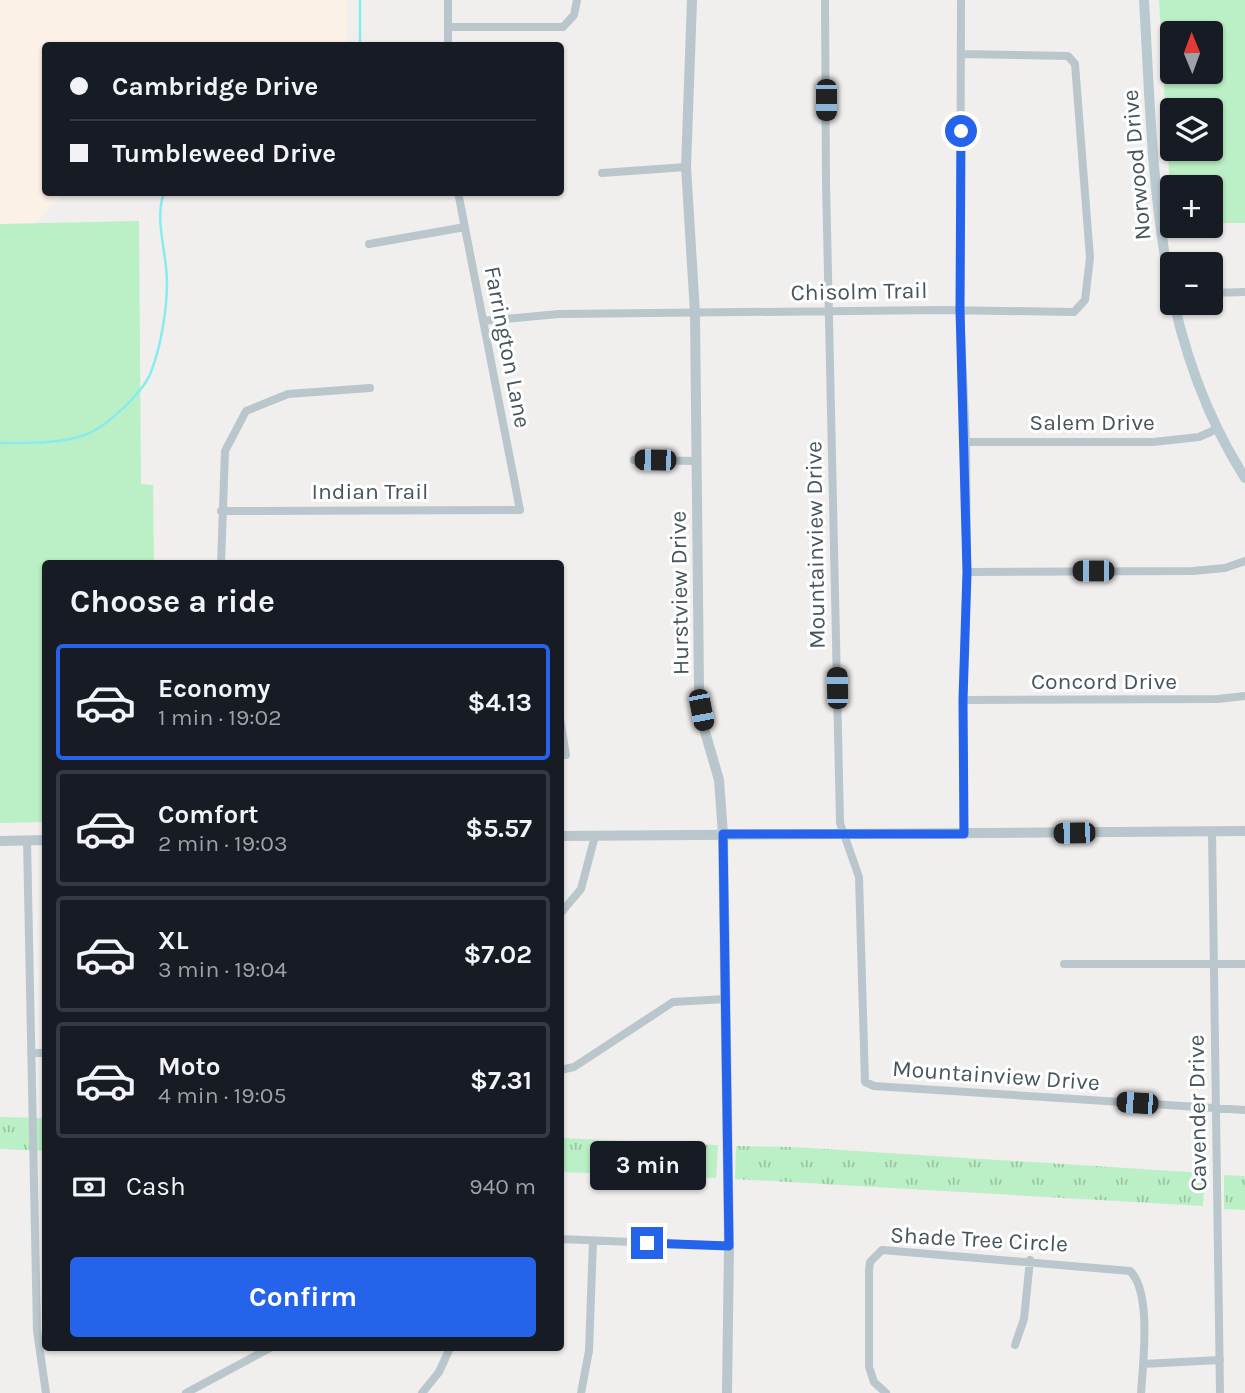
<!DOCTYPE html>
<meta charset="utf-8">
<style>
body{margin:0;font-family:Karla,sans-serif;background:#242831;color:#f1f3f6;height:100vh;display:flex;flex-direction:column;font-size:26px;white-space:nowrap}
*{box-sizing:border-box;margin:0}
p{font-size:23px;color:#9ea1a6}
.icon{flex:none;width:38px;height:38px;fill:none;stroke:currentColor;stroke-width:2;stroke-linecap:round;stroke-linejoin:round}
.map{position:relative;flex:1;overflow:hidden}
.sheet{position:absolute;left:42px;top:560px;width:522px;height:791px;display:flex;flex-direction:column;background:#171b24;border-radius:7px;box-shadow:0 2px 5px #0004}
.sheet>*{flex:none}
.top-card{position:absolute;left:42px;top:42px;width:522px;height:154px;border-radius:7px;box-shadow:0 2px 5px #0004;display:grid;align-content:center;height:154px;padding:0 28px;background:#171b24}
.needle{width:46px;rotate:359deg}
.tools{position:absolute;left:1160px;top:21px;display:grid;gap:14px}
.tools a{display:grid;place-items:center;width:63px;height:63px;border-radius:7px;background:#171b24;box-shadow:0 2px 5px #0004;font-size:35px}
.end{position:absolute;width:32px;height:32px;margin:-16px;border:9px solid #2563eb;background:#fff;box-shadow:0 0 0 4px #fff}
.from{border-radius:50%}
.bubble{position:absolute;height:49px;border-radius:7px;background:#171b24;box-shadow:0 2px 5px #0004;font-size:23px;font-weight:700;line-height:49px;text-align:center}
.car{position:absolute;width:21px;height:42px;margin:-21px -10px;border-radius:9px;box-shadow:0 0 5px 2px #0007;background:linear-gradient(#222 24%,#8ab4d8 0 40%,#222 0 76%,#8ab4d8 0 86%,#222 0)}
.top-card b{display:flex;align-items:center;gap:24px;height:66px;font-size:26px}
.top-card b+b{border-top:2px solid #363941}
.top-card i{width:18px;height:18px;background:#f1f3f6}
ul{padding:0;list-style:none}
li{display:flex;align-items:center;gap:21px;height:116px;margin:0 14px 10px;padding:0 14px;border:4px solid #363941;border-radius:7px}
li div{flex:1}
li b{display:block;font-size:26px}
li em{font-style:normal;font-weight:700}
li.current{border-color:#2563eb}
li>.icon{width:63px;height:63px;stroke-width:1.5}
h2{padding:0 28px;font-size:32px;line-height:84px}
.pay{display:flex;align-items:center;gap:18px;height:77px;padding:0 28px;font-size:26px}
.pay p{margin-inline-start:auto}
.primary-button{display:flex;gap:14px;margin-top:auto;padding:14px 28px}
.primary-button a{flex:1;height:80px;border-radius:7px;background:#2563eb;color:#fff;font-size:28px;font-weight:700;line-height:80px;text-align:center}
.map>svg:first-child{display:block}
.commercial{fill:#fcf1e6}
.grass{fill:url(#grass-tufts)}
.green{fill:#bbefc5;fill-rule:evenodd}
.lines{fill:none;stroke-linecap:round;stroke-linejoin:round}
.stream{stroke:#88eced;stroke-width:2.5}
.minor{stroke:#b9c6cb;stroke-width:8}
.tertiary{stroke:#b9c6cb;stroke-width:10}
.secondary{stroke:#b9c9d0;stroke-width:10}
.route{stroke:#2563eb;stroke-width:9}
.labels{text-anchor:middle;stroke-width:6;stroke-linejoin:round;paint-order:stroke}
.street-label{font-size:23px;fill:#46565c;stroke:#fff}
</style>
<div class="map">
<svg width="1245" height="1393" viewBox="0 0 1245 1393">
<defs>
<pattern id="grass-tufts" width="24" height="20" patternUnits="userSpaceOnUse" patternTransform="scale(1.75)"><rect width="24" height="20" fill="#bbefc5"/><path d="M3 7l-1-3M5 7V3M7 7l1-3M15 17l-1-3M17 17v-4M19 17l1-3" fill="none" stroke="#9ac4a3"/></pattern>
</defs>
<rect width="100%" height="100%" fill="#f1eeee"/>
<path class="commercial" d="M 0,0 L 347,0 L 347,42 L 346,46 L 46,46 L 46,192 L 63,193 L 35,224 L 0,224 Z"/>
<path class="grass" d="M 0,1117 L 45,1118 L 45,1151 L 0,1149 Z
M 560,1138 L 718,1145 L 716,1178 L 560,1172 Z
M 736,1146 L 793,1147 L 1205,1173 L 1203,1206 L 735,1179 Z
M 1224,1175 L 1245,1176 L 1245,1210 L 1224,1209 Z"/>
<path class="green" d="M 1159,0 L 1245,0 L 1245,223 L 1211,223 L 1211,187 L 1172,187 L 1172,223 ZM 1172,33 L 1211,33 L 1211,72 L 1172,72 ZM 1172,110 L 1211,110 L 1211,149 L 1172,149 Z
M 139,221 L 141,484 L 153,485 L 154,563 L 46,564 L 45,822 L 0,823 L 0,224 Z"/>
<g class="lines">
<path class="stream" d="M 360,46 L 360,0
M 0,443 C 29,443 58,444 85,435 C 106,427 143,393 151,372 C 161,346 167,310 167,282 C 167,252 154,221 164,192"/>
<path class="minor" d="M 448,0 L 448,46
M 825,0 L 826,182 L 840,823 L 859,877 L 865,1082 L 874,1086 L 1245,1110
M 961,0 L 960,310 L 966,442 L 967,572 L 963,700 L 964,834
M 448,27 L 563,27 L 574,15 L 577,0
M 602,173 L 686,167
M 369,244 L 465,227
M 1211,293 L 1245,292
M 483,321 L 559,314 L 942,310 L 1074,312 L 1085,300 L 1090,258 L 1075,64 L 1068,56 L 962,54
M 966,442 L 1153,442 L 1199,437 L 1217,429
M 634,460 L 697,461
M 221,511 L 520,510 L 458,192
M 221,564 L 225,451 L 246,411 L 288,394 L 370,388
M 967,572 L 1193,571 L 1225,568 L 1245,561
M 963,700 L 1218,699 L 1245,696
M 560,719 L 566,755 L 560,755
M 1212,832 L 1220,1393
M 27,840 L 37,1331 L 46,1393
M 560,914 L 581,889 L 595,836
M 1064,964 L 1245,964
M 31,1053 L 46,1053
M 560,1070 L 574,1067 L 673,1002 L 726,999
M 560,1239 L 729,1246
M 1015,1345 L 1024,1319 L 1030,1260
M 1143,1364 L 1220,1360
M 186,1393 L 270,1348
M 422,1393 L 439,1372 L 450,1348
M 581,1393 L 589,1351 L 593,1241
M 886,1393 L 874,1382 L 869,1367 L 869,1271 L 870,1262 L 882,1250 L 1130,1271 C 1152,1292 1143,1363 1141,1393"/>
<path class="tertiary" d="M 692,0 L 686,167 L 695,313 L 699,687 L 703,725 L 719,780 L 723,834 L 729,1246 L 727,1393
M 560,836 L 1245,831
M 0,841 L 46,840"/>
<path class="secondary" d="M 1144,0 C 1154,167 1152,332 1245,478"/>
</g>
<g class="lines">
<path class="route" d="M 647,1243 L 729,1246 L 723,834 L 964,834 L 963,700 L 967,572 L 960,310 L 961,131"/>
</g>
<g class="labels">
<g class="street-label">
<text transform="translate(1136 165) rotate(-95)" y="8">Norwood Drive</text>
<text transform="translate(859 291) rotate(-1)" y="8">Chisolm Trail</text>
<text transform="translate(508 347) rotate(79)" y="8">Farrington Lane</text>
<text x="1092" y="430">Salem Drive</text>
<text x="370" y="499">Indian Trail</text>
<text transform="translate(815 545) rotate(-91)" y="8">Mountainview Drive</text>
<text transform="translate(679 593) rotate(-91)" y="8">Hurstview Drive</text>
<text x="1104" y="689">Concord Drive</text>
<text transform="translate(996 1075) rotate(4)" y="8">Mountainview Drive</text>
<text transform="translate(1197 1113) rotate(-91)" y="8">Cavender Drive</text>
<text transform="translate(979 1239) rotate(3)" y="8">Shade Tree Circle</text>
</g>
</g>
</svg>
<div class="tools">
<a><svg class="needle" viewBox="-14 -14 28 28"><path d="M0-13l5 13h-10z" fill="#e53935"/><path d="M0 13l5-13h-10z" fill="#9ea1a6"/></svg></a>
<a><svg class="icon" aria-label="layers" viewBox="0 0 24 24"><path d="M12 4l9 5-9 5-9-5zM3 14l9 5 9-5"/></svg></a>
<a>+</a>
<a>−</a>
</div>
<i class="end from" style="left:961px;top:131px"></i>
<i class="end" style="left:647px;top:1243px"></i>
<div class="bubble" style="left:590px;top:1141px;width:116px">3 min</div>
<i class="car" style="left:826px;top:100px;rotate:180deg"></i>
<i class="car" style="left:655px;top:460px;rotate:271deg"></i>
<i class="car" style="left:1093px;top:571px;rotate:270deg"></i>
<i class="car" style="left:837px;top:688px;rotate:359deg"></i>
<i class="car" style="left:701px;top:710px;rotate:169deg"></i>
<i class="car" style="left:1074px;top:833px;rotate:269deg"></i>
<i class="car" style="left:1137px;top:1103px;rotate:274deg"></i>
<div class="top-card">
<b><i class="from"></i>Cambridge Drive</b>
<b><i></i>Tumbleweed Drive</b>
</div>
<section class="sheet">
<h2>Choose a ride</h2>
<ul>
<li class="current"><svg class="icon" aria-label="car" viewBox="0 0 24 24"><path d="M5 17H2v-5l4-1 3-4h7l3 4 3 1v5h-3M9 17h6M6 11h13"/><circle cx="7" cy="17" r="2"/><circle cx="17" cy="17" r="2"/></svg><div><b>Economy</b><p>1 min · 19:02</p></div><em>$4.13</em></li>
<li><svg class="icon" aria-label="car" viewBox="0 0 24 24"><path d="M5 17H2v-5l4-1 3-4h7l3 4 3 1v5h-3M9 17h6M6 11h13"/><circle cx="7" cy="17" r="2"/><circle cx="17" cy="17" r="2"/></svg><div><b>Comfort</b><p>2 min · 19:03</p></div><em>$5.57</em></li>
<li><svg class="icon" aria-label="car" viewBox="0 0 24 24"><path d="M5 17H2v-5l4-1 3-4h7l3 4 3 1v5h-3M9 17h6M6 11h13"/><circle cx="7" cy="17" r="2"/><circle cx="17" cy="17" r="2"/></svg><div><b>XL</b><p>3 min · 19:04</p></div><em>$7.02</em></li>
<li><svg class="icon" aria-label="car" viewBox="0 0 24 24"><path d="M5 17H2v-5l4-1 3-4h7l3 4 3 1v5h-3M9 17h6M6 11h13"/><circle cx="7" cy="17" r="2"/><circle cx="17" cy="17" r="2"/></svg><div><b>Moto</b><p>4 min · 19:05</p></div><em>$7.31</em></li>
</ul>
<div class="pay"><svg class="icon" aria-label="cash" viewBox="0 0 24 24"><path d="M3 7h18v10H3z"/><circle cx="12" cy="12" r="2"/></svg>Cash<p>940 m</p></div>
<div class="primary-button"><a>Confirm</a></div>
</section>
</div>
